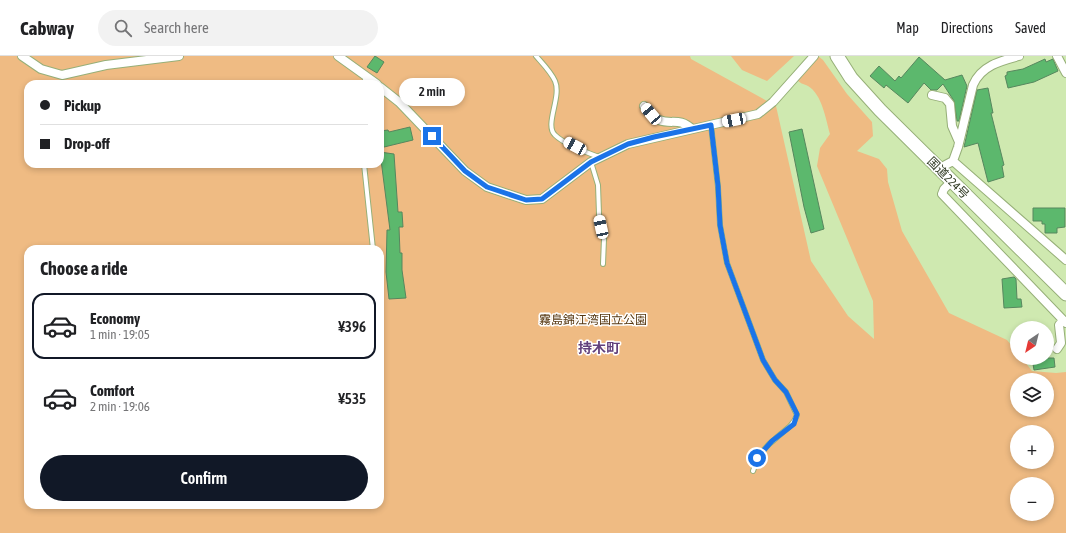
<!DOCTYPE html>
<meta charset="utf-8">
<style>
body{margin:0;font-family:"Asap Condensed","Noto Sans JP",sans-serif;background:#f2f2f2;color:#202124;height:100vh;display:flex;flex-direction:column;font-size:15px;white-space:nowrap}
*{box-sizing:border-box;margin:0}
p{font-size:13px;color:#757577}
.icon{flex:none;width:22px;height:22px;fill:none;stroke:currentColor;stroke-width:2;stroke-linecap:round;stroke-linejoin:round}
.map{position:relative;flex:1;overflow:hidden}
.side{position:absolute;left:24px;top:189px;width:360px;height:264px;display:flex;flex-direction:column;background:#fff;border-radius:12px;box-shadow:0 2px 6px #0003}
.side>*{flex:none}
.top-card{position:absolute;left:24px;top:24px;width:360px;height:88px;border-radius:12px;box-shadow:0 2px 6px #0003;display:grid;align-content:center;height:88px;padding:0 16px;background:#fff}
.needle{width:26px;rotate:215deg}
.tools{position:absolute;left:1010px;top:265px;display:grid;gap:8px}
.tools a{display:grid;place-items:center;width:44px;height:44px;border-radius:50%;background:#fff;box-shadow:0 2px 6px #0003;font-size:20px}
.end{position:absolute;width:18px;height:18px;margin:-9px;border:5px solid #1a73e8;background:#fff;box-shadow:0 0 0 2px #fff}
.from{border-radius:50%}
.bubble{position:absolute;height:28px;border-radius:14px;background:#fff;box-shadow:0 2px 6px #0003;font-size:13px;font-weight:600;line-height:28px;text-align:center}
.car{position:absolute;width:12px;height:24px;margin:-12px -6px;border-radius:5px;box-shadow:0 0 3px 1px #0007;background:linear-gradient(#fff 24%,#345 0 40%,#fff 0 76%,#345 0 86%,#fff 0)}
.top-card b{display:flex;align-items:center;gap:14px;height:38px;font-size:15px}
.top-card b+b{border-top:1px solid #e0e0e0}
.top-card i{width:10px;height:10px;background:#202124}
ul{padding:0;list-style:none}
li{display:flex;align-items:center;gap:12px;height:66px;margin:0 8px 6px;padding:0 8px;border:2px solid transparent;border-radius:12px}
li div{flex:1}
li b{display:block;font-size:15px}
li em{font-style:normal;font-weight:600}
li.active{border-color:#111827}
li>.icon{width:36px;height:36px;stroke-width:1.5}
h2{padding:0 16px;font-size:18px;line-height:48px}
.action{display:flex;gap:8px;margin-top:auto;padding:8px 16px}
.action a{flex:1;height:46px;border-radius:24px;background:#111827;color:#fff;font-size:16px;font-weight:600;line-height:46px;text-align:center}
header{display:flex;align-items:center;gap:24px;box-sizing:border-box;height:56px;padding:0 20px;background:#fff;border-bottom:1px solid #e0e0e0}
header strong{font-size:19px}
nav{display:flex;gap:22px;margin-inline-start:auto;font-size:14px}
.search{width:280px;height:36px;background:#f2f2f2;display:flex;align-items:center;gap:10px;box-sizing:border-box;padding:0 14px;border-radius:22px;color:#757577;font-size:15px}
.map>svg:first-child{display:block}
.green{fill:#efbb83;fill-rule:evenodd}
.building{fill:#5cb86d;stroke:#57875e}
.lines{fill:none;stroke-linecap:round;stroke-linejoin:round}
.service-casing{stroke:#96af78;stroke-width:6}
.minor-casing{stroke:#96af78;stroke-width:10}
.trunk-casing{stroke:#96af78;stroke-width:15}
.service{stroke:#fff;stroke-width:4}
.minor{stroke:#fff;stroke-width:8}
.trunk{stroke:#fff;stroke-width:13}
.route{stroke:#1a73e8;stroke-width:5}
.labels{text-anchor:middle;stroke-width:3;stroke-linejoin:round;paint-order:stroke}
.street-label{font-size:12px;fill:#2f3922;stroke:#fff}
.park-label{font-size:12px;fill:#563710;stroke:#fff}
.quarter-label{font-size:14px;font-weight:bold;fill:#62417c;stroke:#fff}
</style>
<header>
<strong>Cabway</strong>
<div class="search"><svg class="icon" aria-label="search" viewBox="0 0 24 24"><circle cx="10" cy="10" r="6"/><path d="M15 15l6 6"/></svg>Search here</div>
<nav><a>Map</a><a>Directions</a><a>Saved</a></nav>
</header>
<div class="map">
<svg width="1066" height="477" viewBox="0 0 1066 477">
<rect width="100%" height="100%" fill="#cfe9b0"/>
<path class="green" d="M 0,0 L 690,0 L 691,3 L 776,50 L 811,205 L 848,260 L 874,283 L 873,245 L 817,110 L 820,92 L 830,78 C 826,64 822,38 808,30 C 804,28 801,28 797,24 L 818,0 L 823,4 L 847,38 L 872,66 L 873,80 L 857,95 L 879,103 L 887,113 L 888,126 L 902,175 L 949,257 L 1007,284 L 1017,296 L 1017,302 L 1022,302 L 1032,315 L 1056,317 L 1066,316 L 1066,477 L 0,477 ZM 28,28 L 380,28 L 380,108 L 28,108 ZM 28,193 L 380,193 L 380,449 L 28,449 ZM 1017,324 L 1047,324 L 1047,354 L 1017,354 ZM 1017,376 L 1047,376 L 1047,406 L 1017,406 ZM 1017,428 L 1047,428 L 1047,458 L 1017,458 Z
M 731,0 L 794,0 L 767,25 L 742,14 Z"/>
<path class="building" d="M 375,0 L 384,6 L 377,17 L 367,11 Z
M 919,1 L 945,24 L 962,19 L 967,30 L 959,65 L 957,65 L 954,45 L 943,28 L 937,34 L 931,34 L 924,27 L 908,47 L 886,29 L 884,32 L 870,20 L 879,10 L 895,25 L 899,20 L 901,22 Z
M 1045,3 L 1046,6 L 1053,3 L 1058,15 L 1034,26 L 1008,32 L 1005,20 L 1007,19 L 1007,16 L 1023,13 Z
M 988,32 L 993,57 L 991,57 L 1004,109 L 1002,110 L 1004,121 L 988,126 L 978,87 L 964,91 L 977,34 Z
M 410,71 L 413,84 L 380,92 L 380,75 L 388,74 L 389,76 Z
M 802,73 L 824,173 L 811,177 L 804,151 L 789,76 Z
M 380,96 L 394,98 L 398,156 L 402,156 L 403,171 L 399,171 L 400,197 L 402,197 L 402,214 L 406,242 L 389,243 L 386,216 L 387,174 L 390,174 Z
M 1033,152 L 1065,152 L 1065,171 L 1057,172 L 1057,177 L 1045,177 L 1045,168 L 1042,168 L 1042,165 L 1033,165 Z
M 1014,221 L 1016,223 L 1017,243 L 1021,243 L 1022,251 L 1004,252 L 1002,223 Z
M 1032,302 L 1054,302 L 1055,311 L 1034,314 Z"/>
<g class="lines">
<defs>
<path id="service" d="M 536,0 C 543,8 551,16 555,25 C 562,41 544,69 555,79 C 563,87 588,97 599,101
M 363,28 L 367,20
M 711,69 L 718,131 L 720,169 L 727,207 L 763,304 L 775,324 L 786,336 L 797,359 C 793,371 783,375 774,384 C 763,392 757,403 753,415
M 591,106 L 598,129 L 599,158 L 604,183 L 603,208
M 364,108 L 373,193"/>
<path id="minor" d="M 22,0 L 41,13 L 62,19 L 106,9 L 179,0
M 338,0 L 377,28
M 1057,0 L 1066,17
M 380,31 L 399,46 L 465,115 L 487,131 L 526,144 L 542,143 L 591,106 L 628,88 L 758,58 L 773,46 L 814,0
M 932,39 L 945,42 L 950,48 L 952,70 L 959,86
M 644,50 C 649,55 653,61 659,64 C 672,69 679,61 692,73
M 953,105 L 958,91 L 973,29 C 981,10 1000,5 1019,0
M 938,113 L 953,105 L 1066,204
M 951,126 L 944,133 L 942,138 L 1066,267
M 1057,293 L 1061,287 L 1059,269 L 1063,264"/>
<path id="trunk" d="M 837,0 L 851,22 L 880,54 L 1066,238"/>
</defs>
<use href="#service" class="service-casing"/>
<use href="#minor" class="minor-casing"/>
<use href="#trunk" class="trunk-casing"/>
<use href="#service" class="service"/>
<use href="#minor" class="minor"/>
<use href="#trunk" class="trunk"/>
</g>
<g class="lines">
<path class="route" d="M 432,80 L 465,115 L 487,131 L 526,144 L 542,143 L 591,106 L 628,88 L 654,81 L 711,69 L 718,130 L 720,169 L 727,207 L 763,304 L 775,324 L 786,336 L 797,358 L 794,368 L 772,385 L 757,402"/>
</g>
<g class="labels">
<g class="street-label">
<text transform="translate(948 122) rotate(45)" y="4">国道224号</text>
</g>
<g class="park-label">
<text x="593" y="268">霧島錦江湾国立公園</text>
</g>
<g class="quarter-label">
<text x="599" y="297">持木町</text>
</g>
</g>
</svg>
<div class="tools">
<a><svg class="needle" viewBox="-14 -14 28 28"><path d="M0-13l5 13h-10z" fill="#e53935"/><path d="M0 13l5-13h-10z" fill="#757577"/></svg></a>
<a><svg class="icon" aria-label="layers" viewBox="0 0 24 24"><path d="M12 4l9 5-9 5-9-5zM3 14l9 5 9-5"/></svg></a>
<a>+</a>
<a>−</a>
</div>
<i class="end from" style="left:757px;top:402px"></i>
<i class="end" style="left:432px;top:80px"></i>
<div class="bubble" style="left:399px;top:22px;width:66px">2 min</div>
<i class="car" style="left:651px;top:58px;rotate:320deg"></i>
<i class="car" style="left:734px;top:64px;rotate:259deg"></i>
<i class="car" style="left:575px;top:90px;rotate:298deg"></i>
<i class="car" style="left:601px;top:171px;rotate:348deg"></i>
<div class="top-card">
<b><i class="from"></i>Pickup</b>
<b><i></i>Drop-off</b>
</div>
<section class="side">
<h2>Choose a ride</h2>
<ul>
<li class="active"><svg class="icon" aria-label="car" viewBox="0 0 24 24"><path d="M5 17H2v-5l4-1 3-4h7l3 4 3 1v5h-3M9 17h6M6 11h13"/><circle cx="7" cy="17" r="2"/><circle cx="17" cy="17" r="2"/></svg><div><b>Economy</b><p>1 min · 19:05</p></div><em>¥396</em></li>
<li><svg class="icon" aria-label="car" viewBox="0 0 24 24"><path d="M5 17H2v-5l4-1 3-4h7l3 4 3 1v5h-3M9 17h6M6 11h13"/><circle cx="7" cy="17" r="2"/><circle cx="17" cy="17" r="2"/></svg><div><b>Comfort</b><p>2 min · 19:06</p></div><em>¥535</em></li>
</ul>
<div class="action"><a>Confirm</a></div>
</section>
</div>
